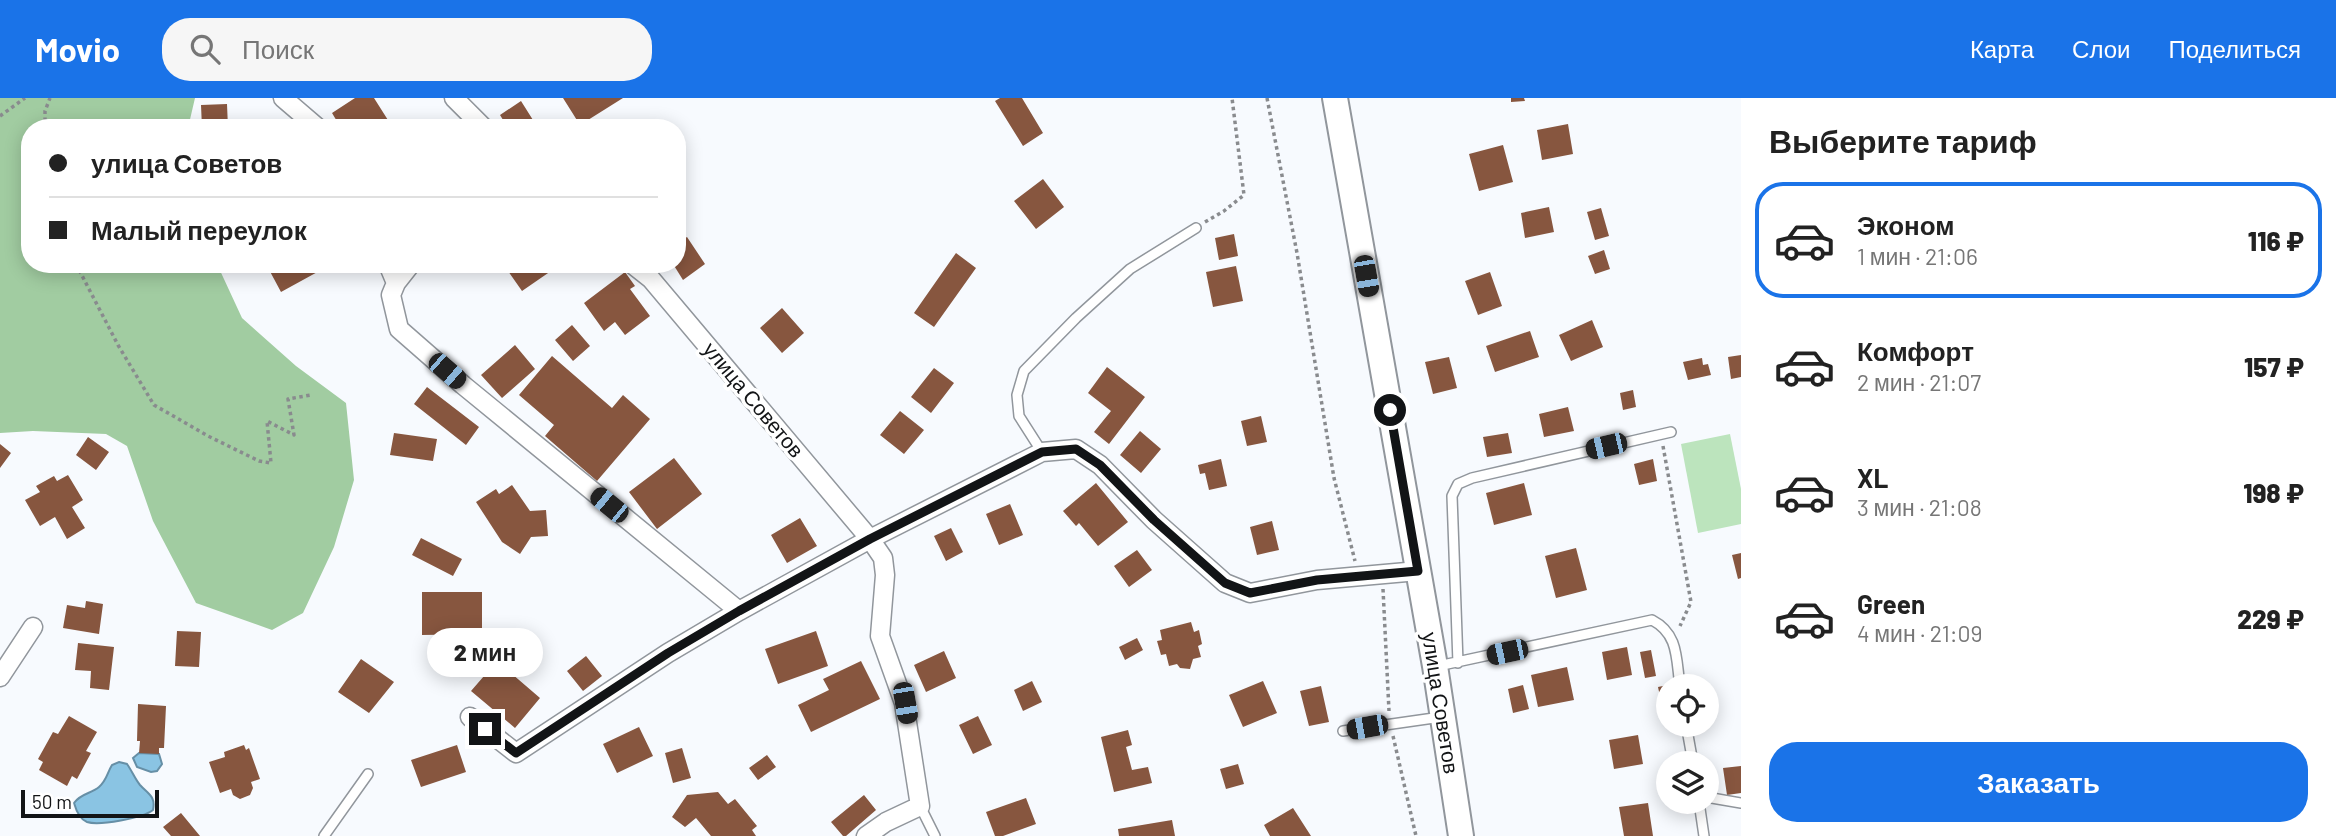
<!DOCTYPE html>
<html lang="ru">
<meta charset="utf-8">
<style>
body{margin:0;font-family:Barlow,sans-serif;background:#f6f6f6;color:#222;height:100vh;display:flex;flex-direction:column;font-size:26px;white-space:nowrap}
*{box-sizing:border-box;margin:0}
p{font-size:23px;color:#767676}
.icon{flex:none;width:38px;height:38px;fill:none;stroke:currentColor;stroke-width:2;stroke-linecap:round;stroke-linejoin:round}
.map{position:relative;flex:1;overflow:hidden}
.sheet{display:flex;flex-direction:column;background:#fff;width:595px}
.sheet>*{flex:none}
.guide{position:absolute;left:21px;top:21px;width:665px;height:154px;border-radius:28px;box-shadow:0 4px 18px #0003;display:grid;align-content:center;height:154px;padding:0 28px;background:#fff}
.tools{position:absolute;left:1656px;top:576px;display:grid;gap:14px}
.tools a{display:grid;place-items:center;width:63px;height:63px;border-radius:50%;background:#fff;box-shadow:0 4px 18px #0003;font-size:35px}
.scale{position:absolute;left:21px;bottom:18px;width:138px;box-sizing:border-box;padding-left:7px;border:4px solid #121416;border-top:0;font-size:19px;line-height:24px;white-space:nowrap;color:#121416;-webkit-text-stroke:5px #fff;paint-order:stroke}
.end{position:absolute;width:32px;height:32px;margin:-16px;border:9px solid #121416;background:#fff;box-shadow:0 0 0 4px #fff}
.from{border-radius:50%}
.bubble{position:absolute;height:49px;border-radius:24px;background:#fff;box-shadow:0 4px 18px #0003;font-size:23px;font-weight:800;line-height:49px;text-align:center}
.car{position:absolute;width:21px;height:42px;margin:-21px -10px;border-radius:9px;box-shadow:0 0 5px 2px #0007;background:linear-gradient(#222 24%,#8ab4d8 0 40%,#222 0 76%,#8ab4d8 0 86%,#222 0)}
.guide b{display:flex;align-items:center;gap:24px;height:66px;font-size:26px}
.guide b+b{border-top:2px solid #e0e0e0}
.guide i{width:18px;height:18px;background:#222}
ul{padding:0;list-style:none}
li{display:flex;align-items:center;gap:21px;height:116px;margin:0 14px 10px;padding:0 14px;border:4px solid transparent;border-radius:28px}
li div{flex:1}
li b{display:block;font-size:26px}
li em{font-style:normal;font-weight:800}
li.active{border-color:#1a73e8}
li>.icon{width:63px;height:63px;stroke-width:1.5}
h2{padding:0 28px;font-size:32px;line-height:84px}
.button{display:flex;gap:14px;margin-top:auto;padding:14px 28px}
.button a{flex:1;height:80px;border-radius:28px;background:#1a73e8;color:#fff;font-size:28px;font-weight:800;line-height:80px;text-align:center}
header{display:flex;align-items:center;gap:42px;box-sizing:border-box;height:98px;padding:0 35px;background:#1a73e8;color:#fff}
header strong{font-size:33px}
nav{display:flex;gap:38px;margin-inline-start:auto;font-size:24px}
.search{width:490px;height:63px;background:#f6f6f6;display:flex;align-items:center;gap:18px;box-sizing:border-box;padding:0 24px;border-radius:28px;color:#767676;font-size:26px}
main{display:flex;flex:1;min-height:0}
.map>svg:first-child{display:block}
.green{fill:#bce4bd}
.forest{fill:#a1cca1}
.water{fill:#8ac4e3;stroke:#668fa6;stroke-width:2}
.building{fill:#87563f}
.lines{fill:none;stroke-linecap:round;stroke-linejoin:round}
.service-casing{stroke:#91969c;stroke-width:12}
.minor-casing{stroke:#91969c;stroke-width:21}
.secondary-casing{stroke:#91969c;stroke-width:28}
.path{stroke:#898b8e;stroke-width:3.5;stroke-dasharray:3.5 3.5;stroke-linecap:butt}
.service{stroke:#fff;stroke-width:9}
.minor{stroke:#fff;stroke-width:18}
.secondary{stroke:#fff;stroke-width:24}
.route{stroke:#121416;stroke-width:9}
.labels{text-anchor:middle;stroke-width:7;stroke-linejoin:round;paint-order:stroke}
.street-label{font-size:21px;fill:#121416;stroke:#fff}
</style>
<header>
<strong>Movio</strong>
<div class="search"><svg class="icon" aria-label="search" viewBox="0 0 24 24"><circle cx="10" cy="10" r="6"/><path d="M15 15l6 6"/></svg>Поиск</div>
<nav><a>Карта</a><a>Слои</a><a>Поделиться</a></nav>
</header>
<main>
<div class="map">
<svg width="1741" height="738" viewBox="0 0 1741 738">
<rect width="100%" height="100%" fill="#f7fafe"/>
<path class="green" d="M 1730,336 L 1741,391 L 1741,426 L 1698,435 L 1681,346 Z"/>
<path class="forest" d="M 0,0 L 195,0 L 188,30 L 30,30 L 30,166 L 217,166 L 242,220 L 296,268 L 346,305 L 354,382 L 334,449 L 303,515 L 272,532 L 196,505 L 153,423 L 127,348 L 106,336 L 33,333 L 0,335 Z"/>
<path class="water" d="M 139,655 L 159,656 L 162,666 L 157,673 L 151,674 L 137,669 L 133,660 Z
M 119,664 L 127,666 C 132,673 135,681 140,687 C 148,696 156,698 153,712 C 143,720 99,728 87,724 C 79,721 76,712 74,705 C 81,695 91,696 99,689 C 107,682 107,675 112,667 Z"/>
<path class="building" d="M 355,0 L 374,0 L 393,30 L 341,30 L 332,15 Z
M 563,0 L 623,0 L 580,27 Z
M 1000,0 L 1022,0 L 1043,35 L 1023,48 L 995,3 Z
M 1511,0 L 1524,0 L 1525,3 L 1511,4 Z
M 521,3 L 538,30 L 508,30 L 500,17 Z
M 227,6 L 228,30 L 202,30 L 201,7 Z
M 1568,26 L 1573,56 L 1542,62 L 1537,32 Z
M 1503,47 L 1513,84 L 1479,93 L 1469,56 Z
M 1043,81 L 1064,109 L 1036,131 L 1014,103 Z
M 1549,109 L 1554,134 L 1525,140 L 1521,115 Z
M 1601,110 L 1609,138 L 1595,142 L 1587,114 Z
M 1234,136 L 1238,158 L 1219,162 L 1215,140 Z
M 687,139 L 705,166 L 683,182 L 673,166 L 677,166 L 677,145 Z
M 1604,152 L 1610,171 L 1595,176 L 1588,158 Z
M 956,155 L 976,170 L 934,229 L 914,215 Z
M 266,166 L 332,166 L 281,194 Z
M 511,166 L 546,166 L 551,173 L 522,193 L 506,170 Z
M 1236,168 L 1243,203 L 1213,209 L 1206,174 Z
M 625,174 L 635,188 L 630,191 L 650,218 L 625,237 L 615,224 L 604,233 L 584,205 Z
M 1490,174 L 1502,208 L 1478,217 L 1465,183 Z
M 782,210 L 804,235 L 782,255 L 760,230 Z
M 1592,222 L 1603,249 L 1571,263 L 1559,237 Z
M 572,227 L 590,248 L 573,263 L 555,242 Z
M 1530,233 L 1539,259 L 1495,274 L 1486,248 Z
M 515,247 L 535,271 L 502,300 L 481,277 Z
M 1741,257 L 1741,279 L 1731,281 L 1728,259 Z
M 552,258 L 612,310 L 623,297 L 650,321 L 597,383 L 545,338 L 554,327 L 519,297 Z
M 1449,259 L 1457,290 L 1433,296 L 1425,264 Z
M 1702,260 L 1703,267 L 1708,266 L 1711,277 L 1688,282 L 1683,264 Z
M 1107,269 L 1145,299 L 1109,346 L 1094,334 L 1111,313 L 1088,295 Z
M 934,270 L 954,285 L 931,315 L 911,299 Z
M 427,289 L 479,329 L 466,347 L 414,306 Z
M 1633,292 L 1636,309 L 1623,312 L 1620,295 Z
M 1568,309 L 1574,333 L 1544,339 L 1539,316 Z
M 900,313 L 924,332 L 904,356 L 880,337 Z
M 1261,318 L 1267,344 L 1247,348 L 1241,323 Z
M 1140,333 L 1161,351 L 1141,375 L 1120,357 Z
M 394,335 L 437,341 L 433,363 L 390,357 Z
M 1508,335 L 1512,355 L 1487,359 L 1483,339 Z
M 88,339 L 109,354 L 96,372 L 76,357 Z
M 0,346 L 11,355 L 0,370 Z
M 674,360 L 702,396 L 657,431 L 629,394 Z
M 1221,361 L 1227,388 L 1209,392 L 1205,375 L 1200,376 L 1198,367 Z
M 1653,361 L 1657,383 L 1639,387 L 1634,366 Z
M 68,377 L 83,402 L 72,409 L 85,430 L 67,441 L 55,419 L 40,428 L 25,402 L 40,394 L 36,388 L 54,378 L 57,383 Z
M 1096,385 L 1128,424 L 1098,448 L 1079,425 L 1076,428 L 1063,413 Z
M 1524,385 L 1532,417 L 1494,427 L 1486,395 Z
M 512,387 L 530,413 L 546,412 L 548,438 L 531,439 L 520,456 L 502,444 L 476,404 L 496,391 L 499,396 Z
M 1010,406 L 1023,437 L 999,447 L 986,416 Z
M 800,420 L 817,448 L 787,465 L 771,437 Z
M 1272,423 L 1279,452 L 1257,457 L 1250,429 Z
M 951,430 L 963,454 L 946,463 L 934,438 Z
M 421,440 L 462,461 L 453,478 L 412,457 Z
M 1576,450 L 1587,492 L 1556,500 L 1545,458 Z
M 1137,452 L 1152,472 L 1129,489 L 1114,468 Z
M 1741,455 L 1741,480 L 1738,481 L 1732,457 Z
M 422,494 L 482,494 L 482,536 L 422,537 Z
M 86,503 L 103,506 L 99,536 L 63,530 L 67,507 L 85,510 Z
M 1191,524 L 1194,534 L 1199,532 L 1202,546 L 1198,548 L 1201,559 L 1193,561 L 1190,571 L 1180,570 L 1177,566 L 1169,568 L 1166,556 L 1161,557 L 1157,543 L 1162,542 L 1160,532 Z
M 177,533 L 201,534 L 199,569 L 175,568 Z
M 816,533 L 828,568 L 778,586 L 765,551 Z
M 1137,540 L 1143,552 L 1125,562 L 1119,549 Z
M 78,545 L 114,549 L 109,592 L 90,590 L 91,573 L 75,572 Z
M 1627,549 L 1632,577 L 1607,582 L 1602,554 Z
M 1651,552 L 1656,578 L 1645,580 L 1640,554 Z
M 944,553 L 956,580 L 926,594 L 914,567 Z
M 586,558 L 602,578 L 583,593 L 567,573 Z
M 361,561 L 394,584 L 369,615 L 338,594 Z
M 497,563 L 540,600 L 515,630 L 471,593 Z
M 861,563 L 880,601 L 811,634 L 798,607 L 829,592 L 823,581 Z
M 1567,569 L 1574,602 L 1538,609 L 1531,577 Z
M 1032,583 L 1042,604 L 1023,613 L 1014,592 Z
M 1263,583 L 1277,615 L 1243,629 L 1229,597 Z
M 1523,587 L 1529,611 L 1513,615 L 1508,591 Z
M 1668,587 L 1668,611 L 1663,612 L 1658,589 Z
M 1321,588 L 1329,624 L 1309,628 L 1300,593 Z
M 138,606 L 166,608 L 164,650 L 159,650 L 159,656 L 139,655 L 140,643 L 137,643 Z
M 69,618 L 97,634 L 86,653 L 91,655 L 77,681 L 72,678 L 67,688 L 39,672 L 43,664 L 38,661 L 53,634 L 58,636 Z
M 978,618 L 992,647 L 973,656 L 959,627 Z
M 639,629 L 653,658 L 617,675 L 603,646 Z
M 1128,632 L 1132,647 L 1126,649 L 1132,672 L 1148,669 L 1152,685 L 1114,694 L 1101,639 Z
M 1638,637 L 1643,666 L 1614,671 L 1609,642 Z
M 244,647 L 246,652 L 249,650 L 260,681 L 251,684 L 253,690 L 250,697 L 240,701 L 233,697 L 231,691 L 220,695 L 209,664 L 225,659 L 224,654 Z
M 457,647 L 466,674 L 421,689 L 411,662 Z
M 682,650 L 691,680 L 673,685 L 665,655 Z
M 767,657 L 776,669 L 758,682 L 749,670 Z
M 1238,666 L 1244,686 L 1226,691 L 1220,671 Z
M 1741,668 L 1741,695 L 1727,697 L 1723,670 Z
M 718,694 L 728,706 L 735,701 L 757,728 L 752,732 L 756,738 L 711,738 L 696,720 L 685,729 L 672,719 L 687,697 Z
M 864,697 L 876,712 L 846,738 L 843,738 L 831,724 Z
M 1026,700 L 1036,726 L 1003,738 L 995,738 L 986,714 Z
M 1648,705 L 1653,738 L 1624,738 L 1619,709 Z
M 1293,710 L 1311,738 L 1270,738 L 1264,727 Z
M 181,715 L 200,738 L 171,738 L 163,729 Z
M 1172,722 L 1175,738 L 1119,738 L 1118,731 Z"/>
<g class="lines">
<defs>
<path id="service" d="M 1042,354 L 1019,318 L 1017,297 L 1024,273 L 1076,220 L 1130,171 L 1196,130
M 1458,565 L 1452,398 L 1458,386 L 1472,380 L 1671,334
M 1438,568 L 1652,522 C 1679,536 1676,561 1680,588
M 1686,626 L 1693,665
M 1343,633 L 1441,619
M 1706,699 L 1741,705
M 1699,704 L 1704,738
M 920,708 L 935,738
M 324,738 L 368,676"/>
<path id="minor" d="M 283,0 L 318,30
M 454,0 L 484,30
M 388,166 L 396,185
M 411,166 L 396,185 L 391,197 L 399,231 L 463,287 L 739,513 L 870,441 L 1042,354 L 1076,351 L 1100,367 L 1154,422 L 1225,485 L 1250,495 L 1317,482 L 1418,473
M 632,166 L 651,181 L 870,441 L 883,460 L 885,477 L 880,538 L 904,605 L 920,708 L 886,724 L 866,738
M 0,579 L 33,529
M 470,619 L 516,655 L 668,555 L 739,513"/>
<path id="secondary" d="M 1335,0 L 1435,568 L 1461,738"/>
</defs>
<use href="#service" class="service-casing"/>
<use href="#minor" class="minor-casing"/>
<use href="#secondary" class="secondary-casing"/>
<path class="path" d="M 1267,0 L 1297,155 L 1334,380 L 1355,463
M 0,18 L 25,0
M 45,30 L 45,13 L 50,0
M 1205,124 L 1224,113 L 1244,97 L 1232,0
M 76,166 L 118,247 L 154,307 L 208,338 L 259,363 L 271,365 L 267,323 L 294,337 L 288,301 L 311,297
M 1663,348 L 1691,504 L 1680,528
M 1383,491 L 1389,613
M 1393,638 L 1416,738"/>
<use href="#service" class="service"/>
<use href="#minor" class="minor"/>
<use href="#secondary" class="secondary"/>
</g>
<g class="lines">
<path class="route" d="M 485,631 L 516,655 L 668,555 L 739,513 L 870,441 L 1042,354 L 1076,351 L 1100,367 L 1154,422 L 1225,485 L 1250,495 L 1317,482 L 1418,473 L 1390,312"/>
</g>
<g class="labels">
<g class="street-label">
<text transform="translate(753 302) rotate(50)" y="7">улица Советов</text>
<text transform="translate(1440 605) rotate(81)" y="7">улица Советов</text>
</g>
</g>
</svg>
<div class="tools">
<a><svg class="icon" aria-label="locate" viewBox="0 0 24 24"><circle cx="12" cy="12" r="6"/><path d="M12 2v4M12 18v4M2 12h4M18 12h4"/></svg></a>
<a><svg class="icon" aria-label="layers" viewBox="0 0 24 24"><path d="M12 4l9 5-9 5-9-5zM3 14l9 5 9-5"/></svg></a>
</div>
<div class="scale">50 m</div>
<i class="end from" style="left:1390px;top:312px"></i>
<i class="end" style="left:485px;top:631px"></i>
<div class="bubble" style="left:427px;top:530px;width:116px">2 мин</div>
<i class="car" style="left:1366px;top:178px;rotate:170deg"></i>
<i class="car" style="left:447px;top:273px;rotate:131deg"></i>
<i class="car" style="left:1606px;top:348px;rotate:257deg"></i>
<i class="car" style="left:609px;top:407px;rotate:309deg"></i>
<i class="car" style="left:1507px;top:554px;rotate:258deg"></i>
<i class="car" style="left:905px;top:605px;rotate:170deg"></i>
<i class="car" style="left:1367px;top:629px;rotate:260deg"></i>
<div class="guide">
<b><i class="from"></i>улица Советов</b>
<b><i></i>Малый переулок</b>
</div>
</div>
<section class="sheet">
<h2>Выберите тариф</h2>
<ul>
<li class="active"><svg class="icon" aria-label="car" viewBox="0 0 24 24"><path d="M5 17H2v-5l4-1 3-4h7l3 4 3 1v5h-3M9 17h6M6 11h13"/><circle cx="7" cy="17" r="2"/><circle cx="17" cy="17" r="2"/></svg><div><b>Эконом</b><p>1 мин · 21:06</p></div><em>116 ₽</em></li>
<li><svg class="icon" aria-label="car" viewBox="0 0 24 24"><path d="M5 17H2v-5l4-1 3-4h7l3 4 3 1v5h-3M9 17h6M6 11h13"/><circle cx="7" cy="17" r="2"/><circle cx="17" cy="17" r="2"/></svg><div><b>Комфорт</b><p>2 мин · 21:07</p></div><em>157 ₽</em></li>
<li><svg class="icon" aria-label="car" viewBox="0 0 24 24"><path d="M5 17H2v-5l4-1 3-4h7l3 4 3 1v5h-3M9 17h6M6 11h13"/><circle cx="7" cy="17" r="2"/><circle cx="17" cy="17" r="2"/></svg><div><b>XL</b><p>3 мин · 21:08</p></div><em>198 ₽</em></li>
<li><svg class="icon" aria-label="car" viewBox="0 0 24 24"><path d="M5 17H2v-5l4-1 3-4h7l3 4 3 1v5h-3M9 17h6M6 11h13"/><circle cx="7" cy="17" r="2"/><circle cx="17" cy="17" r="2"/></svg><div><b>Green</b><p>4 мин · 21:09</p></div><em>229 ₽</em></li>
</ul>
<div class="button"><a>Заказать</a></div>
</section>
</main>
